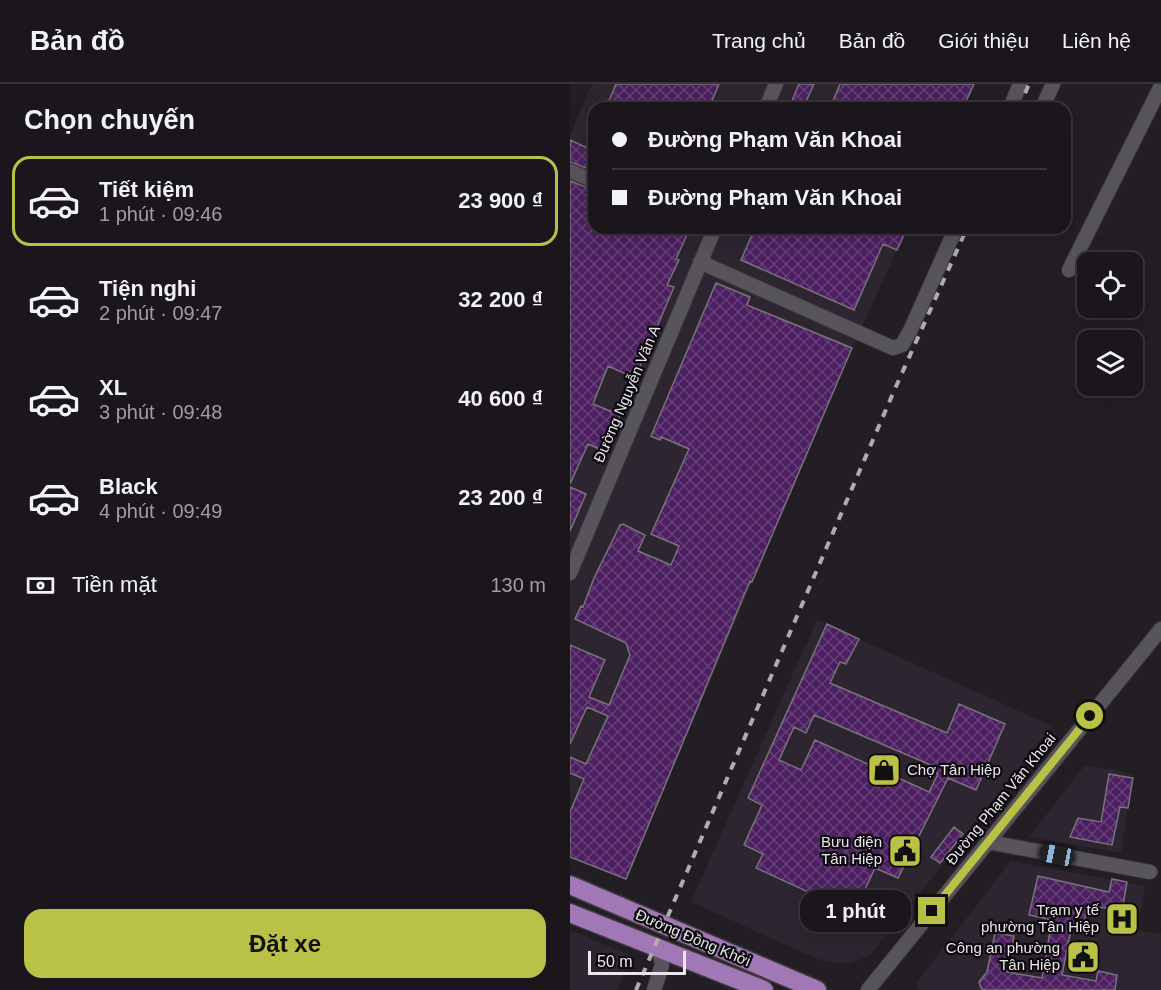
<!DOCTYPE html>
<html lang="vi">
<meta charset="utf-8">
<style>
body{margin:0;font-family:Helvetica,sans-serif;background:#272328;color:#f1f3f6;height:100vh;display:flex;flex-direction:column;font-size:22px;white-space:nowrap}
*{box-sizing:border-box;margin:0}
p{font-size:20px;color:#9f9fa3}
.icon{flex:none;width:33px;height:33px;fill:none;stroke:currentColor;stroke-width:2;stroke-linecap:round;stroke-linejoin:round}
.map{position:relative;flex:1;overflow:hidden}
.details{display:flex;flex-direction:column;background:#1a161b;width:570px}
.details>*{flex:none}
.hud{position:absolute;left:18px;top:18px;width:483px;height:132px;border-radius:18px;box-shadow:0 6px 24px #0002,0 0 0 2px #38353a;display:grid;align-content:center;height:132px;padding:0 24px;background:#1a161b}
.fabs{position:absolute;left:507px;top:168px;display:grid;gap:12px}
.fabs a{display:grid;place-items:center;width:66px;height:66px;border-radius:12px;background:#1a161b;box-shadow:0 6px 24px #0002,0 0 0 2px #38353a;font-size:30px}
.scale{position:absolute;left:18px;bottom:15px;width:98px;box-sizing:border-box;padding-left:6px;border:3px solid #eae7ec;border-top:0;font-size:16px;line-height:21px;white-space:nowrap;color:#eae7ec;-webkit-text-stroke:4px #0b090b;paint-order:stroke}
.end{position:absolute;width:27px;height:27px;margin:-14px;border:8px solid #b9c146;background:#111;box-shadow:0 0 0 3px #111}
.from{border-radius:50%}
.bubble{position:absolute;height:42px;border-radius:18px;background:#1a161b;box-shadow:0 6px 24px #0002,0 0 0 2px #38353a;font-size:20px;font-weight:700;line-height:42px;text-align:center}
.car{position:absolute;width:18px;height:36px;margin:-18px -9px;border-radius:8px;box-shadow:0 0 4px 2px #0007;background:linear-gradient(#222 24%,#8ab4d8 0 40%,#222 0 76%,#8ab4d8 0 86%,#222 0)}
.hud b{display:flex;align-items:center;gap:21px;height:57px;font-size:22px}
.hud b+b{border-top:2px solid #38353a}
.hud i{width:15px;height:15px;background:#f1f3f6}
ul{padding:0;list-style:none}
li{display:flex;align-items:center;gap:18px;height:90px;margin:0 12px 9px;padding:0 12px;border:3px solid transparent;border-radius:18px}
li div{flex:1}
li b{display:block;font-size:22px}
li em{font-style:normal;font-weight:700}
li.on{border-color:#b9c146}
li>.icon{width:54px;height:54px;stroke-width:1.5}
h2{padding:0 24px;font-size:27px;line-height:72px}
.pay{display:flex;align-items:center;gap:15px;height:66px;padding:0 24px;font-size:22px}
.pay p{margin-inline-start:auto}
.primary-button{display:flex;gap:12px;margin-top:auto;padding:12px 24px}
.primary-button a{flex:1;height:69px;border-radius:18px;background:#b9c146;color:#111;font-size:24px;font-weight:700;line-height:69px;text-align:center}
header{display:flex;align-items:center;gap:36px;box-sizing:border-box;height:84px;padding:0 30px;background:#1a161b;border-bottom:2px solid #38353a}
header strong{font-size:28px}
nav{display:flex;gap:33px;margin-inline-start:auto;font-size:21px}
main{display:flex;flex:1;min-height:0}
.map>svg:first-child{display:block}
.built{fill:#2d2631}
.building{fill:url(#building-cross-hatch);stroke:#78737a;stroke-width:1.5;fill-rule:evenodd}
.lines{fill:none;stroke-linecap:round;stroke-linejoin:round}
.minor-casing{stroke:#3d393e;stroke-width:16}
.major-casing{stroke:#3d393e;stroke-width:21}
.minor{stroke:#58545b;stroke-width:14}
.major{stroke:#a177b6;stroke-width:18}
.rail{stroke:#afabb1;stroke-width:4;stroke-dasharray:8 8;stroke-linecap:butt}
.route{stroke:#b9c146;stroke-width:8}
.labels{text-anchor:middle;stroke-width:4.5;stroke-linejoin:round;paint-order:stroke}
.street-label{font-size:15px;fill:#eae7ec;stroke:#0b090b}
.poi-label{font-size:15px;fill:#eae7ec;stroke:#0b090b;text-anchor:end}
</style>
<header>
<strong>Bản đồ</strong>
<nav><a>Trang chủ</a><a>Bản đồ</a><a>Giới thiệu</a><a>Liên hệ</a></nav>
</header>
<main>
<section class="details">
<h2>Chọn chuyến</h2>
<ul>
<li class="on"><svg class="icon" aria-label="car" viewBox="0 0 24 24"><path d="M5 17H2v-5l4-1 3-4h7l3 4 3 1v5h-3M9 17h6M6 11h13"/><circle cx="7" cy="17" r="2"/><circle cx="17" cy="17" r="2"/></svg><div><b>Tiết kiệm</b><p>1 phút · 09:46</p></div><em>23 900 ₫</em></li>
<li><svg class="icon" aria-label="car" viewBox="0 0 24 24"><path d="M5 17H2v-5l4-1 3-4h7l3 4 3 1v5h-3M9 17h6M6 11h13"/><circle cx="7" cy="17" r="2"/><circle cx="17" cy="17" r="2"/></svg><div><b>Tiện nghi</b><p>2 phút · 09:47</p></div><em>32 200 ₫</em></li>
<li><svg class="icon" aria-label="car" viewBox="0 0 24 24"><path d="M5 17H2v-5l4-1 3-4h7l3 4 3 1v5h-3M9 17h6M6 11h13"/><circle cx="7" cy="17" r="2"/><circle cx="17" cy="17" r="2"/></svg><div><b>XL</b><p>3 phút · 09:48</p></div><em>40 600 ₫</em></li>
<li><svg class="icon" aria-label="car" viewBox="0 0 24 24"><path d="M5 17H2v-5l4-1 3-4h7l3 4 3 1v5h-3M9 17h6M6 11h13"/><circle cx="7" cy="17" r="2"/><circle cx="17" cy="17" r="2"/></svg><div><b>Black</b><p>4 phút · 09:49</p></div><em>23 200 ₫</em></li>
</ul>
<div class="pay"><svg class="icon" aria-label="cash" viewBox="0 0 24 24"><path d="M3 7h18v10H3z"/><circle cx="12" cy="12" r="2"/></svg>Tiền mặt<p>130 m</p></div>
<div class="primary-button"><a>Đặt xe</a></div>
</section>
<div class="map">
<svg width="591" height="906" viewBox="0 0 591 906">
<defs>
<pattern id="building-cross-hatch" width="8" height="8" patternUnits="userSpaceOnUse" patternTransform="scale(1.5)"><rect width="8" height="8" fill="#4c2060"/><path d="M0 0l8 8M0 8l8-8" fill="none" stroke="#664077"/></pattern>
</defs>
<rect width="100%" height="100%" fill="#221e24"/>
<path class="built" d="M 22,0 L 404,0 L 393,24 L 24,24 L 24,144 L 337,144 L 282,264 L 56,795 L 0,773 L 0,51 Z
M 247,536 L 482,642 L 307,863 L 297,873 L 279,879 L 259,878 L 245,874 L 121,818 Z
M 515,681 L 563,690 L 551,769 L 459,753 Z
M 441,777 L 575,802 L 567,846 L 591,850 L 591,906 L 544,906 L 547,891 L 529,887 L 525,906 L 348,906 L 348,897 L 351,893 Z
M 0,846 L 62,872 L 47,906 L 0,906 Z"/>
<path class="building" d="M 46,0 L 149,0 L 139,24 L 36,24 Z
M 229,0 L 244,0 L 233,24 L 219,24 Z
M 270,0 L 404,0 L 393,24 L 260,24 Z
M 0,56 L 24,67 L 24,87 L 0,78 Z
M 0,97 L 24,106 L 24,144 L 120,144 L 106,175 L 109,176 L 97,201 L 104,203 L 65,294 L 38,282 L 23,320 L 50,331 L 34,367 L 18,360 L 0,400 Z
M 185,144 L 337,144 L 327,166 L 313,160 L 284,226 L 171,176 Z
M 146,199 L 180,213 L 177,221 L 282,264 L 182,498 L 180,497 L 56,795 L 0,773 L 0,728 L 14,695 L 0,689 L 0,673 L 16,680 L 38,632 L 17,623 L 0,660 L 0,561 L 35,576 L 19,613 L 39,621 L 60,571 L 56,559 L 5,535 L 11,522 L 13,523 L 24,494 L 50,441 L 53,440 L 75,451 L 68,467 L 101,481 L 109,462 L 81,450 L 119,365 L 91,353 L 90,356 L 81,352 Z
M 0,403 L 16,410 L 0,447 Z
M 257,540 L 289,555 L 276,580 L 270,578 L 260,599 L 377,649 L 389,620 L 435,640 L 406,706 L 378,694 L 328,794 L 305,784 L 284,829 L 186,784 L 193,770 L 174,761 L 192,721 L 178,714 ZM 244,631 L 363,682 L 361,686 L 368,690 L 359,708 L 245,656 L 231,686 L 209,676 L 224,643 L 236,649 Z
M 539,690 L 563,694 L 558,724 L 550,723 L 542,761 L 500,753 L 508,734 L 531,738 Z
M 384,743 L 393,750 L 370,779 L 361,773 Z
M 468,792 L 539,808 L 542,795 L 557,798 L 552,827 L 523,822 L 521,830 L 516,829 L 513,842 L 502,840 L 492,891 L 526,897 L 528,887 L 547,891 L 545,906 L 412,906 L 409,898 L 417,888 L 425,849 L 444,852 L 437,888 L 472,894 L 482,836 L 459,831 Z"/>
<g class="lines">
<defs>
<path id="minor" d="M 196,24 L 206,0
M 440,24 L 450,0
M 472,24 L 483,0
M 0,87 L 24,97
M 130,178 L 323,264 L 332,261 L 340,247 L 386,144
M 499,186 L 591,2
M 0,489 L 145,144
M 418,758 L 580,788
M 84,906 L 92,881 L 89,864
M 298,906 L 591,545"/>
<path id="major" d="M 0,801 L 247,906
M 0,829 L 194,906"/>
</defs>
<use href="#minor" class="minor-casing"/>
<use href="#major" class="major-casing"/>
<use href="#minor" class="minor"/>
<use href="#major" class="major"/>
<path class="rail" d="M 449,24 L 459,0
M 66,906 L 324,307 L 397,144"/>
</g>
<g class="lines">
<path class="route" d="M 362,827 L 520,632"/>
</g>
<defs>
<symbol id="shop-square" viewBox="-11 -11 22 22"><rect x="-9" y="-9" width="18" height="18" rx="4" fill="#b9c146" stroke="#0b090b"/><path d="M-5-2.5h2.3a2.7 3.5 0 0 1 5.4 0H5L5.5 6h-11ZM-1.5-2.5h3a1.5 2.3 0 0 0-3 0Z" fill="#111"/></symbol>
<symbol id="civic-square" viewBox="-11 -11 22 22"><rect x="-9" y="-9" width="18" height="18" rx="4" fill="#b9c146" stroke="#0b090b"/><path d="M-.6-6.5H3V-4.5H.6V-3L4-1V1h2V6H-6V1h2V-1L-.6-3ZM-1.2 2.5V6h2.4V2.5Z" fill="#111"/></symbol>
<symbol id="hospital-square" viewBox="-11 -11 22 22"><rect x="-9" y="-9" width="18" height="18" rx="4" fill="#b9c146" stroke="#0b090b"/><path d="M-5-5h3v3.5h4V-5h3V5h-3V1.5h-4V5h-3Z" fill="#111"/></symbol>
</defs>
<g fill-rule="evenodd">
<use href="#shop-square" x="295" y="667" width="38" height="38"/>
<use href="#civic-square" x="316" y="748" width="38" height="38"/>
<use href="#hospital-square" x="533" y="816" width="38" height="38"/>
<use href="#civic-square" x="494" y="854" width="38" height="38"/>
</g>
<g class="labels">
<g class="street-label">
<text transform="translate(57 310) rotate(-67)" y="5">Đường Nguyễn Văn A</text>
<text transform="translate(431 715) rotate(-51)" y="5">Đường Phạm Văn Khoai</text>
<text transform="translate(123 854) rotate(23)" y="5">Đường Đồng Khởi</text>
</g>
<g class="poi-label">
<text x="337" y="691" text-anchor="start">Chợ Tân Hiệp</text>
<text x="312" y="763">Bưu điện<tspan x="312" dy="17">Tân Hiệp</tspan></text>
<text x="529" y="831">Trạm y tế<tspan x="529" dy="17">phường Tân Hiệp</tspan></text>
<text x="490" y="869">Công an phường<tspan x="490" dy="17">Tân Hiệp</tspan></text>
</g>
</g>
</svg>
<div class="fabs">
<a><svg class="icon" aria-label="locate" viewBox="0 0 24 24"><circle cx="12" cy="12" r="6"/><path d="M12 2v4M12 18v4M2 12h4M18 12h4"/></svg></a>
<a><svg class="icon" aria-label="layers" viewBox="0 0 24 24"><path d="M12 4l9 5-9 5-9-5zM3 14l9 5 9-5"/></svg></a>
</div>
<div class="scale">50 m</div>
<i class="end from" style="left:520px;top:632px"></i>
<i class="end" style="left:362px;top:827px"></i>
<div class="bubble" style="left:230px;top:806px;width:111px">1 phút</div>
<i class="car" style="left:487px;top:771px;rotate:281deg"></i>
<div class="hud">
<b><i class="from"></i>Đường Phạm Văn Khoai</b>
<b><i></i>Đường Phạm Văn Khoai</b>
</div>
</div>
</main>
